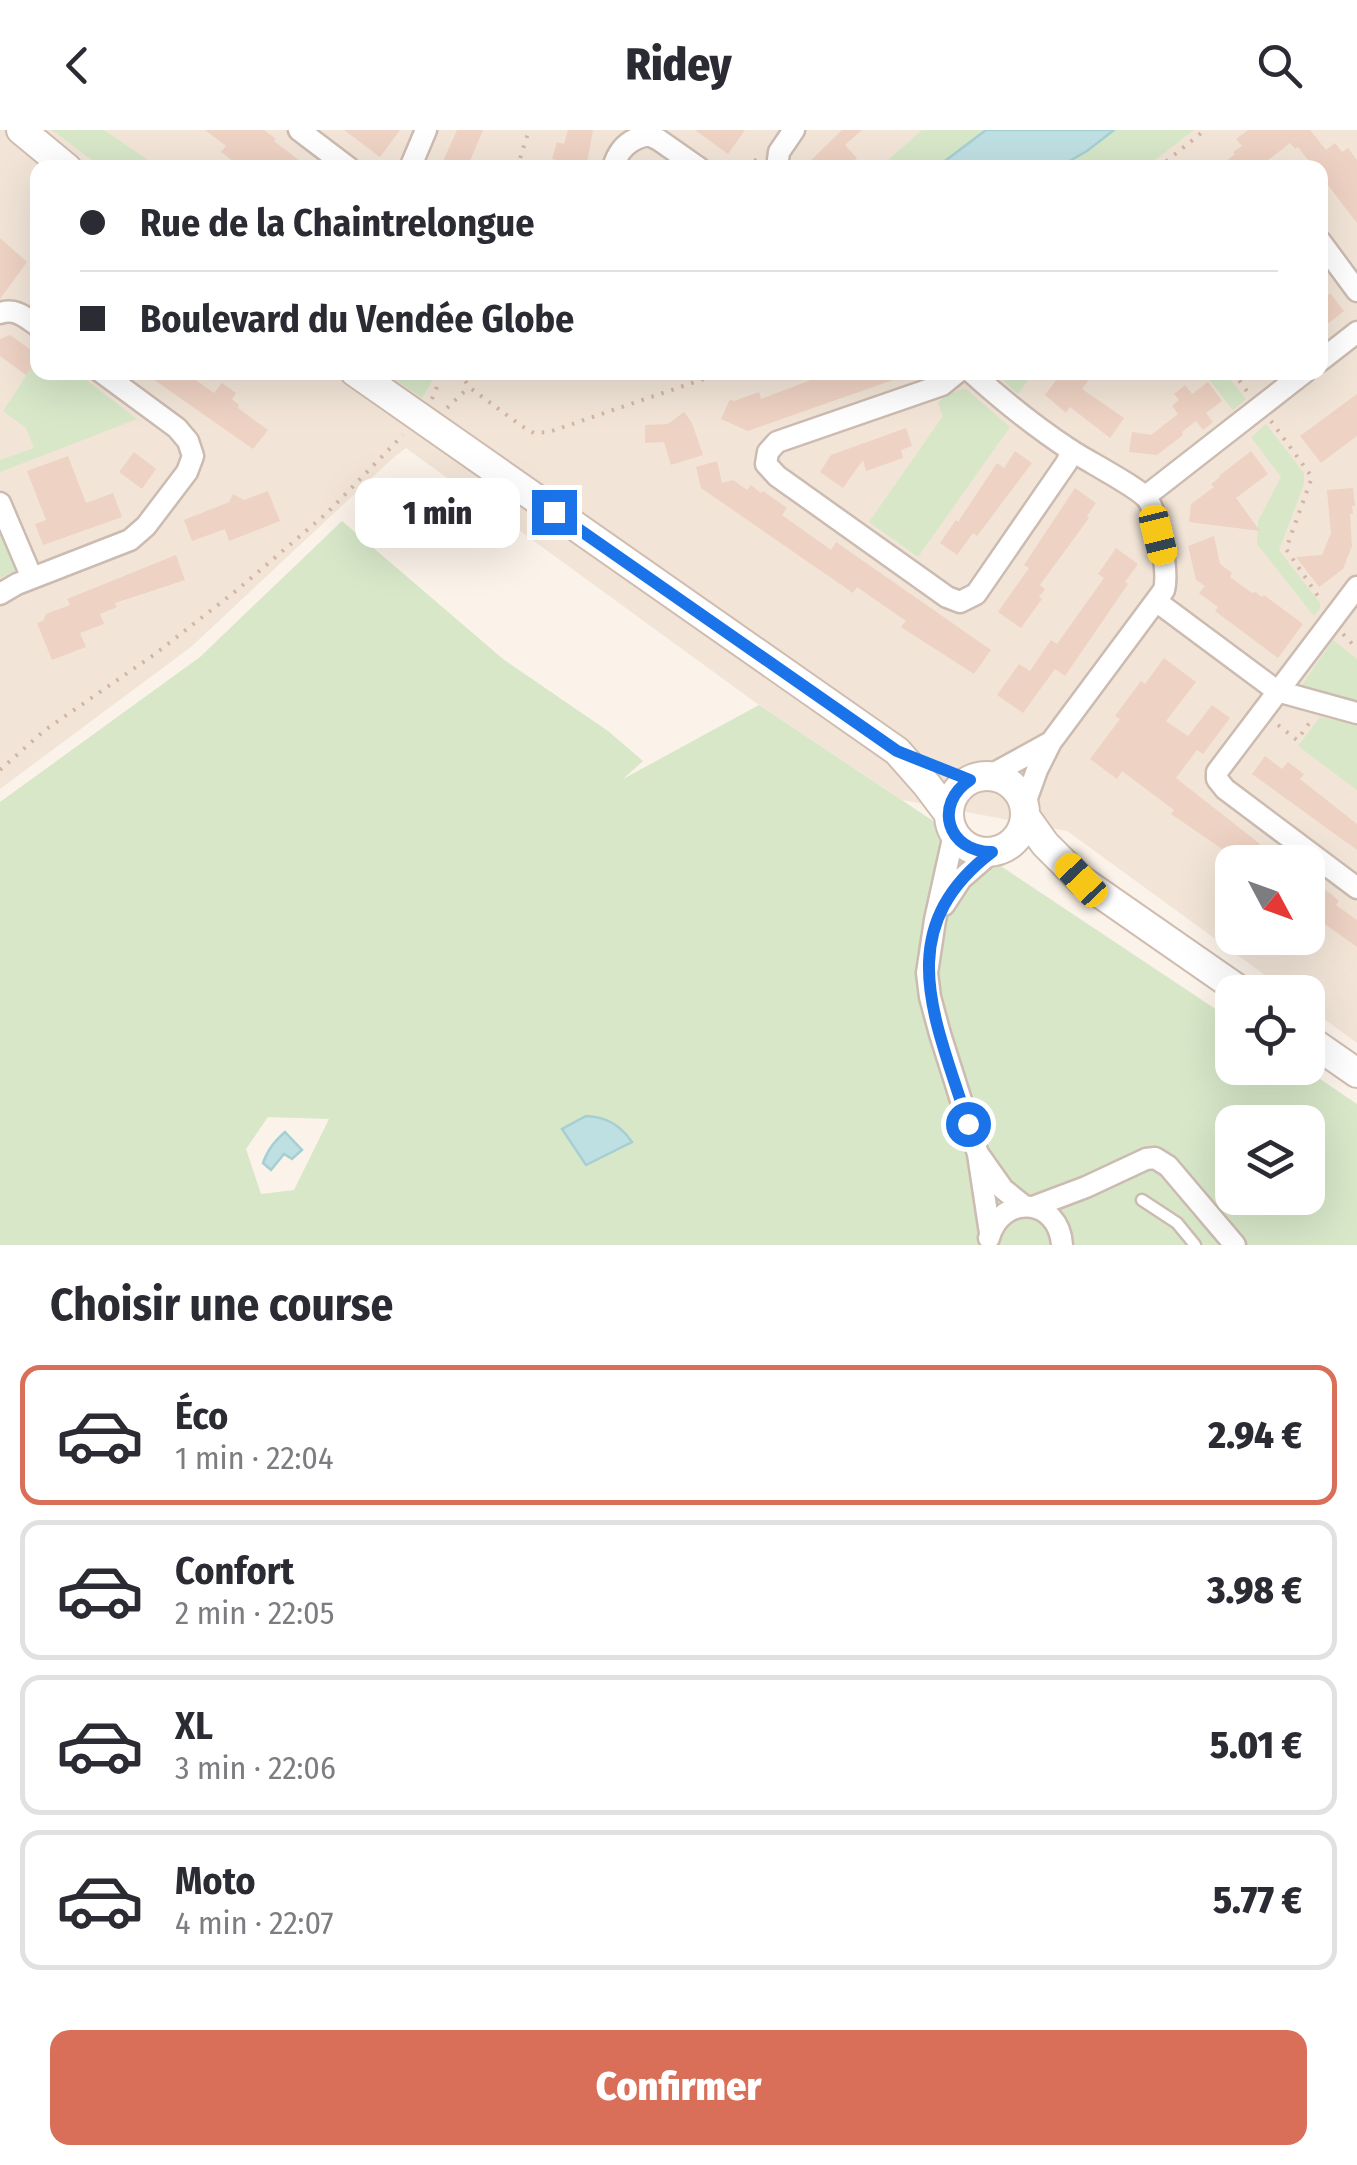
<!DOCTYPE html>
<html lang="fr">
<meta charset="utf-8">
<style>
body{margin:0;font-family:"Fira Sans Condensed",sans-serif;background:#f7f7f7;color:#2b2b33;height:100vh;display:flex;flex-direction:column;font-size:38px;white-space:nowrap}
*{box-sizing:border-box;margin:0}
p{font-size:32px;color:#7c7c81}
.icon{flex:none;width:55px;height:55px;fill:none;stroke:currentColor;stroke-width:2;stroke-linecap:round;stroke-linejoin:round}
.map{position:relative;height:1115px;overflow:hidden}
.sheet{display:flex;flex-direction:column;background:#fff;flex:1}
.sheet>*{flex:none}
.top-card{position:absolute;left:30px;top:30px;width:1298px;height:220px;border-radius:20px;box-shadow:0 10px 40px #0002;display:grid;align-content:center;height:220px;padding:0 50px;background:#fff}
.needle{width:65px;rotate:131deg}
.tools{position:absolute;left:1215px;top:715px;display:grid;gap:20px}
.tools a{display:grid;place-items:center;width:110px;height:110px;border-radius:20px;background:#fff;box-shadow:0 10px 40px #0002;font-size:50px}
.end{position:absolute;width:45px;height:45px;margin:-22px;border:12px solid #1a73e8;background:#fff;box-shadow:0 0 0 5px #fff}
.from{border-radius:50%}
.bubble{position:absolute;height:70px;border-radius:20px;background:#fff;box-shadow:0 10px 40px #0002;font-size:32px;font-weight:800;line-height:70px;text-align:center}
.car{position:absolute;width:30px;height:60px;margin:-30px -15px;border-radius:12px;box-shadow:0 0 8px 2px #0007;background:linear-gradient(#f5c518 24%,#345 0 40%,#f5c518 0 76%,#345 0 86%,#f5c518 0)}
.top-card b{display:flex;align-items:center;gap:35px;height:95px;font-size:38px}
.top-card b+b{border-top:2px solid #e1e1e2}
.top-card i{width:25px;height:25px;background:#2b2b33}
ul{padding:0;list-style:none}
li{display:flex;align-items:center;gap:30px;height:140px;margin:0 20px 15px;padding:0 30px;border:5px solid #e1e1e2;border-radius:20px}
li div{flex:1}
li b{display:block;font-size:38px}
li em{font-style:normal;font-weight:800}
li.selected{border-color:#d96f59}
li>.icon{width:90px;height:90px;stroke-width:1.5}
h2{padding:0 50px;font-size:45px;line-height:120px}
.primary-button{display:flex;gap:20px;margin-top:auto;padding:20px 50px}
.primary-button a{flex:1;height:115px;border-radius:20px;background:#d96f59;color:#fff;font-size:40px;font-weight:800;line-height:115px;text-align:center}
header{display:flex;justify-content:space-between;align-items:center;height:130px;padding:0 50px;background:#fff;font-size:45px;font-weight:800}
.map>svg:first-child{display:block}
.residential{fill:#f2e5d8;fill-rule:evenodd}
.green{fill:#d7e7c8;fill-rule:evenodd}
.water{fill:#bfe0e3;stroke:#a6cfd4;stroke-width:2.5}
.building{fill:#eed2c3}
.lines{fill:none;stroke-linecap:round;stroke-linejoin:round}
.service-casing{stroke:#ccbbb0;stroke-width:15}
.minor-casing{stroke:#ccbbb0;stroke-width:25}
.secondary-casing{stroke:#d0bdb0;stroke-width:32}
.path{stroke:#d3b5a6;stroke-width:4;stroke-dasharray:2.5 8;stroke-linecap:butt}
.service{stroke:#fff;stroke-width:10}
.minor{stroke:#fff;stroke-width:20}
.secondary{stroke:#fff;stroke-width:28}
.route{stroke:#1a73e8;stroke-width:12}
</style>
<header><svg class="icon" aria-label="back" viewBox="0 0 24 24"><path d="M15 5l-7 7 7 7"/></svg>Ridey<svg class="icon" aria-label="search" viewBox="0 0 24 24"><circle cx="10" cy="10" r="6"/><path d="M15 15l6 6"/></svg></header>
<div class="map">
<svg width="1357" height="1115" viewBox="0 0 1357 1115">
<rect width="100%" height="100%" fill="#fbf3e9"/>
<path class="residential" d="M 0,0 L 1357,0 L 1357,913 L 1308,877 L 1308,862 L 1288,862 L 1067,701 L 902,670 L 759,575 L 406,318 L 392,329 L 191,517 L 0,659 ZM 38,38 L 1320,38 L 1320,242 L 38,242 ZM 1232,732 L 1308,732 L 1308,808 L 1232,808 Z"/>
<path class="green" d="M 52,0 L 104,0 L 158,37 L 101,37 Z
M 922,0 L 1194,0 L 1146,37 L 879,38 Z
M 37,229 L 38,242 L 77,243 L 137,289 L 0,342 L 0,330 L 34,318 L 26,298 L 3,281 Z
M 386,243 L 437,243 L 422,268 Z
M 1000,243 L 1000,242 L 1033,243 L 1018,264 L 998,246 Z
M 1204,243 L 1225,243 L 1246,269 L 1233,280 Z
M 963,259 L 967,260 L 1010,297 L 918,427 L 869,392 L 943,286 L 938,273 L 944,266 Z
M 1266,294 L 1304,343 L 1304,354 L 1279,420 L 1320,473 L 1320,479 L 1314,486 L 1257,414 L 1258,391 L 1281,347 L 1251,307 Z
M 0,381 L 22,437 L 0,448 Z
M 342,391 L 503,529 L 608,601 L 643,631 L 623,649 L 759,575 L 1232,890 L 1232,938 L 1304,938 L 1357,974 L 1357,1115 L 0,1115 L 0,672 L 200,527 ZM 268,987 L 329,989 L 294,1060 L 261,1064 L 246,1019 ZM 1232,992 L 1308,992 L 1308,1068 L 1232,1068 Z
M 1333,510 L 1357,529 L 1357,575 L 1303,561 L 1301,556 Z
M 1320,587 L 1357,595 L 1357,660 L 1298,616 Z"/>
<path class="water" d="M 986,0 L 1114,0 L 1087,21 L 1059,37 L 937,37 Z
M 586,986 C 607,987 620,995 632,1012 L 586,1035 L 562,999 Z
M 285,1002 L 302,1020 L 292,1029 L 284,1024 L 271,1040 L 263,1033 C 268,1019 274,1012 285,1002 Z"/>
<path class="building" d="M 205,0 L 264,0 L 276,9 L 274,11 L 309,38 L 242,38 L 221,22 L 226,16 Z
M 344,0 L 400,0 L 380,27 Z
M 457,0 L 483,0 L 467,38 L 440,38 Z
M 568,0 L 593,0 L 586,38 L 552,29 L 557,12 L 564,14 Z
M 695,0 L 745,0 L 728,24 Z
M 842,0 L 862,0 L 845,15 L 857,28 L 847,38 L 803,38 Z
M 1248,0 L 1310,0 L 1326,20 L 1335,13 L 1342,22 L 1348,18 L 1357,30 L 1357,93 L 1320,45 L 1320,38 L 1314,38 L 1298,17 L 1295,19 L 1290,13 L 1258,38 L 1217,38 L 1235,24 L 1233,22 L 1242,16 L 1236,9 Z
M 0,108 L 27,132 L 0,169 Z
M 1330,163 L 1344,181 L 1320,200 L 1320,171 Z
M 10,205 L 38,225 L 38,229 L 26,245 L 0,226 L 0,209 Z
M 143,242 L 184,242 L 214,263 L 222,253 L 236,263 L 232,269 L 239,275 L 238,278 L 268,300 L 253,319 Z
M 832,242 L 907,242 L 907,245 L 748,301 L 721,289 L 730,269 L 734,271 L 759,262 L 761,269 Z
M 1055,242 L 1094,242 L 1082,259 L 1124,288 L 1110,308 L 1070,277 L 1066,283 L 1045,265 L 1056,250 Z
M 1208,252 L 1222,271 L 1206,283 L 1213,292 L 1203,300 L 1196,291 L 1182,302 L 1183,305 L 1157,325 L 1129,322 L 1132,302 L 1151,305 L 1178,284 L 1172,276 L 1179,270 L 1174,264 L 1185,255 L 1192,264 Z
M 1357,264 L 1357,306 L 1321,333 L 1300,306 Z
M 684,282 L 692,293 L 703,325 L 671,335 L 664,312 L 645,313 L 645,295 L 668,294 Z
M 906,298 L 912,316 L 901,320 L 903,328 L 866,341 L 863,330 L 843,358 L 820,342 L 831,325 Z
M 1015,321 L 1032,333 L 977,406 L 973,403 L 957,425 L 940,413 L 956,390 L 958,392 L 997,333 L 1004,338 Z
M 1251,321 L 1268,344 L 1236,368 L 1260,401 L 1189,392 L 1191,374 L 1214,357 L 1211,354 L 1220,347 L 1219,346 Z
M 134,322 L 156,339 L 142,359 L 119,342 Z
M 68,326 L 86,373 L 113,363 L 122,387 L 43,415 L 35,394 L 46,390 L 27,341 Z
M 717,331 L 722,353 L 733,350 L 747,360 L 751,355 L 761,363 L 763,361 L 787,378 L 782,385 L 831,420 L 836,412 L 991,520 L 974,544 L 901,497 L 906,491 L 857,457 L 853,463 L 701,358 L 696,337 Z
M 1075,358 L 1096,373 L 1087,386 L 1089,388 L 1040,455 L 1045,459 L 1039,467 L 1042,469 L 1021,498 L 998,482 L 1029,438 L 1024,435 Z
M 1353,358 L 1355,376 L 1352,376 L 1353,384 L 1350,384 L 1352,416 L 1343,439 L 1319,457 L 1296,427 L 1322,425 L 1331,403 L 1327,360 Z
M 268,361 L 280,391 L 229,411 L 225,399 L 192,411 L 184,390 L 229,372 L 233,364 L 244,370 Z
M 1214,406 L 1220,434 L 1232,443 L 1230,447 L 1252,463 L 1255,462 L 1262,467 L 1264,465 L 1303,494 L 1278,528 L 1215,481 L 1218,477 L 1199,463 L 1205,456 L 1196,450 L 1188,416 Z
M 1116,418 L 1138,434 L 1125,452 L 1128,454 L 1065,546 L 1055,539 L 1023,583 L 997,565 L 1019,534 L 1030,541 L 1051,510 L 1057,514 L 1104,448 L 1098,444 Z
M 176,425 L 185,450 L 115,473 L 117,477 L 100,484 L 104,494 L 80,503 L 86,517 L 52,530 L 37,493 L 43,491 L 46,484 L 70,475 L 67,469 Z
M 1164,528 L 1196,552 L 1166,591 L 1188,606 L 1212,575 L 1230,588 L 1203,624 L 1197,620 L 1176,648 L 1260,714 L 1257,718 L 1277,732 L 1241,732 L 1171,684 L 1174,680 L 1122,641 L 1117,649 L 1090,629 L 1120,589 L 1115,586 L 1141,551 L 1145,554 Z
M 1265,626 L 1282,639 L 1288,632 L 1304,644 L 1300,649 L 1357,694 L 1357,720 L 1252,644 Z
M 1308,748 L 1331,764 L 1339,771 L 1336,775 L 1357,790 L 1357,817 L 1308,782 Z"/>
<g class="lines">
<defs>
<path id="service" d="M 1142,1070 L 1177,1093 L 1195,1115"/>
<path id="minor" d="M 299,0 L 349,38
M 410,38 L 426,0
M 613,38 C 618,19 630,8 649,5 L 659,10 L 699,38
M 777,38 L 779,22 L 794,0
M 1320,111 L 1357,161
M 0,183 C 16,178 25,187 38,196
M 1320,231 L 1357,202
M 958,242 L 942,255 L 777,312 L 768,322 L 766,334 L 777,346 L 947,467 L 960,472 L 976,464 L 1067,332 L 1071,320
M 971,242 C 1002,270 1034,296 1069,319 C 1085,330 1140,358 1148,370 C 1158,386 1169,441 1164,460 L 1051,612 L 1037,640 L 1024,676
M 1146,366 L 1305,242
M 0,373 L 32,448
M 1357,457 L 1217,642 L 1217,649 L 1225,659 L 1357,758
M 0,464 L 17,454 L 130,410 L 146,396 L 187,342 L 193,326 L 188,311 L 177,298 L 101,242
M 1156,471 L 1277,561 L 1357,583
M 989,646 L 1049,613
M 954,704 L 935,790 L 927,843 L 930,867 L 940,904 L 978,1024 L 990,1103
M 944,775 L 961,749 L 992,722
M 979,1025 L 1003,1059 L 1024,1076
M 1033,1077 L 1086,1057 L 1146,1029 L 1155,1028 L 1168,1036 L 1235,1115
M 989,1108 C 1001,1063 1059,1067 1062,1115"/>
<path id="secondary" d="M 21,0 L 67,38
M 355,242 L 897,621 L 927,655 L 948,683
M949 684a38 38 0 1 1 76 0a38 38 0 1 1-76 0Z
M 1025,686 L 1045,714 L 1081,750 L 1242,862
M 1308,909 L 1357,943"/>
</defs>
<use href="#service" class="service-casing"/>
<use href="#minor" class="minor-casing"/>
<use href="#secondary" class="secondary-casing"/>
<path class="path" d="M 517,38 L 529,0
M 747,38 L 758,28
M 1158,38 L 1205,0
M 460,242 L 469,257 L 520,295 L 534,303 L 549,302 L 724,242
M 1233,242 L 1249,264
M 432,269 L 443,242
M 447,278 L 469,257
M 1271,291 L 1312,347 L 1286,419 L 1322,472
M 1343,504 L 1357,519
M 1278,595 L 1297,610 L 1313,588
M 0,640 L 45,600 L 155,524 L 237,460 L 327,383 L 403,305"/>
<use href="#service" class="service"/>
<use href="#minor" class="minor"/>
<use href="#secondary" class="secondary"/>
</g>
<g class="lines">
<path class="route" d="M 554,382 L 897,621 L 970,650 C 933,674 947,722 992,722 C 888,801 937,892 968,994"/>
</g>
</svg>
<div class="tools">
<a><svg class="needle" viewBox="-14 -14 28 28"><path d="M0-13l5 13h-10z" fill="#e53935"/><path d="M0 13l5-13h-10z" fill="#7c7c81"/></svg></a>
<a><svg class="icon" aria-label="locate" viewBox="0 0 24 24"><circle cx="12" cy="12" r="6"/><path d="M12 2v4M12 18v4M2 12h4M18 12h4"/></svg></a>
<a><svg class="icon" aria-label="layers" viewBox="0 0 24 24"><path d="M12 4l9 5-9 5-9-5zM3 14l9 5 9-5"/></svg></a>
</div>
<i class="end from" style="left:968px;top:994px"></i>
<i class="end" style="left:554px;top:382px"></i>
<div class="bubble" style="left:355px;top:348px;width:165px">1 min</div>
<i class="car" style="left:1158px;top:405px;rotate:166deg"></i>
<i class="car" style="left:1081px;top:750px;rotate:317deg"></i>
<div class="top-card">
<b><i class="from"></i>Rue de la Chaintrelongue</b>
<b><i></i>Boulevard du Vendée Globe</b>
</div>
</div>
<section class="sheet">
<h2>Choisir une course</h2>
<ul>
<li class="selected"><svg class="icon" aria-label="car" viewBox="0 0 24 24"><path d="M5 17H2v-5l4-1 3-4h7l3 4 3 1v5h-3M9 17h6M6 11h13"/><circle cx="7" cy="17" r="2"/><circle cx="17" cy="17" r="2"/></svg><div><b>Éco</b><p>1 min · 22:04</p></div><em>2.94 €</em></li>
<li><svg class="icon" aria-label="car" viewBox="0 0 24 24"><path d="M5 17H2v-5l4-1 3-4h7l3 4 3 1v5h-3M9 17h6M6 11h13"/><circle cx="7" cy="17" r="2"/><circle cx="17" cy="17" r="2"/></svg><div><b>Confort</b><p>2 min · 22:05</p></div><em>3.98 €</em></li>
<li><svg class="icon" aria-label="car" viewBox="0 0 24 24"><path d="M5 17H2v-5l4-1 3-4h7l3 4 3 1v5h-3M9 17h6M6 11h13"/><circle cx="7" cy="17" r="2"/><circle cx="17" cy="17" r="2"/></svg><div><b>XL</b><p>3 min · 22:06</p></div><em>5.01 €</em></li>
<li><svg class="icon" aria-label="car" viewBox="0 0 24 24"><path d="M5 17H2v-5l4-1 3-4h7l3 4 3 1v5h-3M9 17h6M6 11h13"/><circle cx="7" cy="17" r="2"/><circle cx="17" cy="17" r="2"/></svg><div><b>Moto</b><p>4 min · 22:07</p></div><em>5.77 €</em></li>
</ul>
<div class="primary-button"><a>Confirmer</a></div>
</section>
